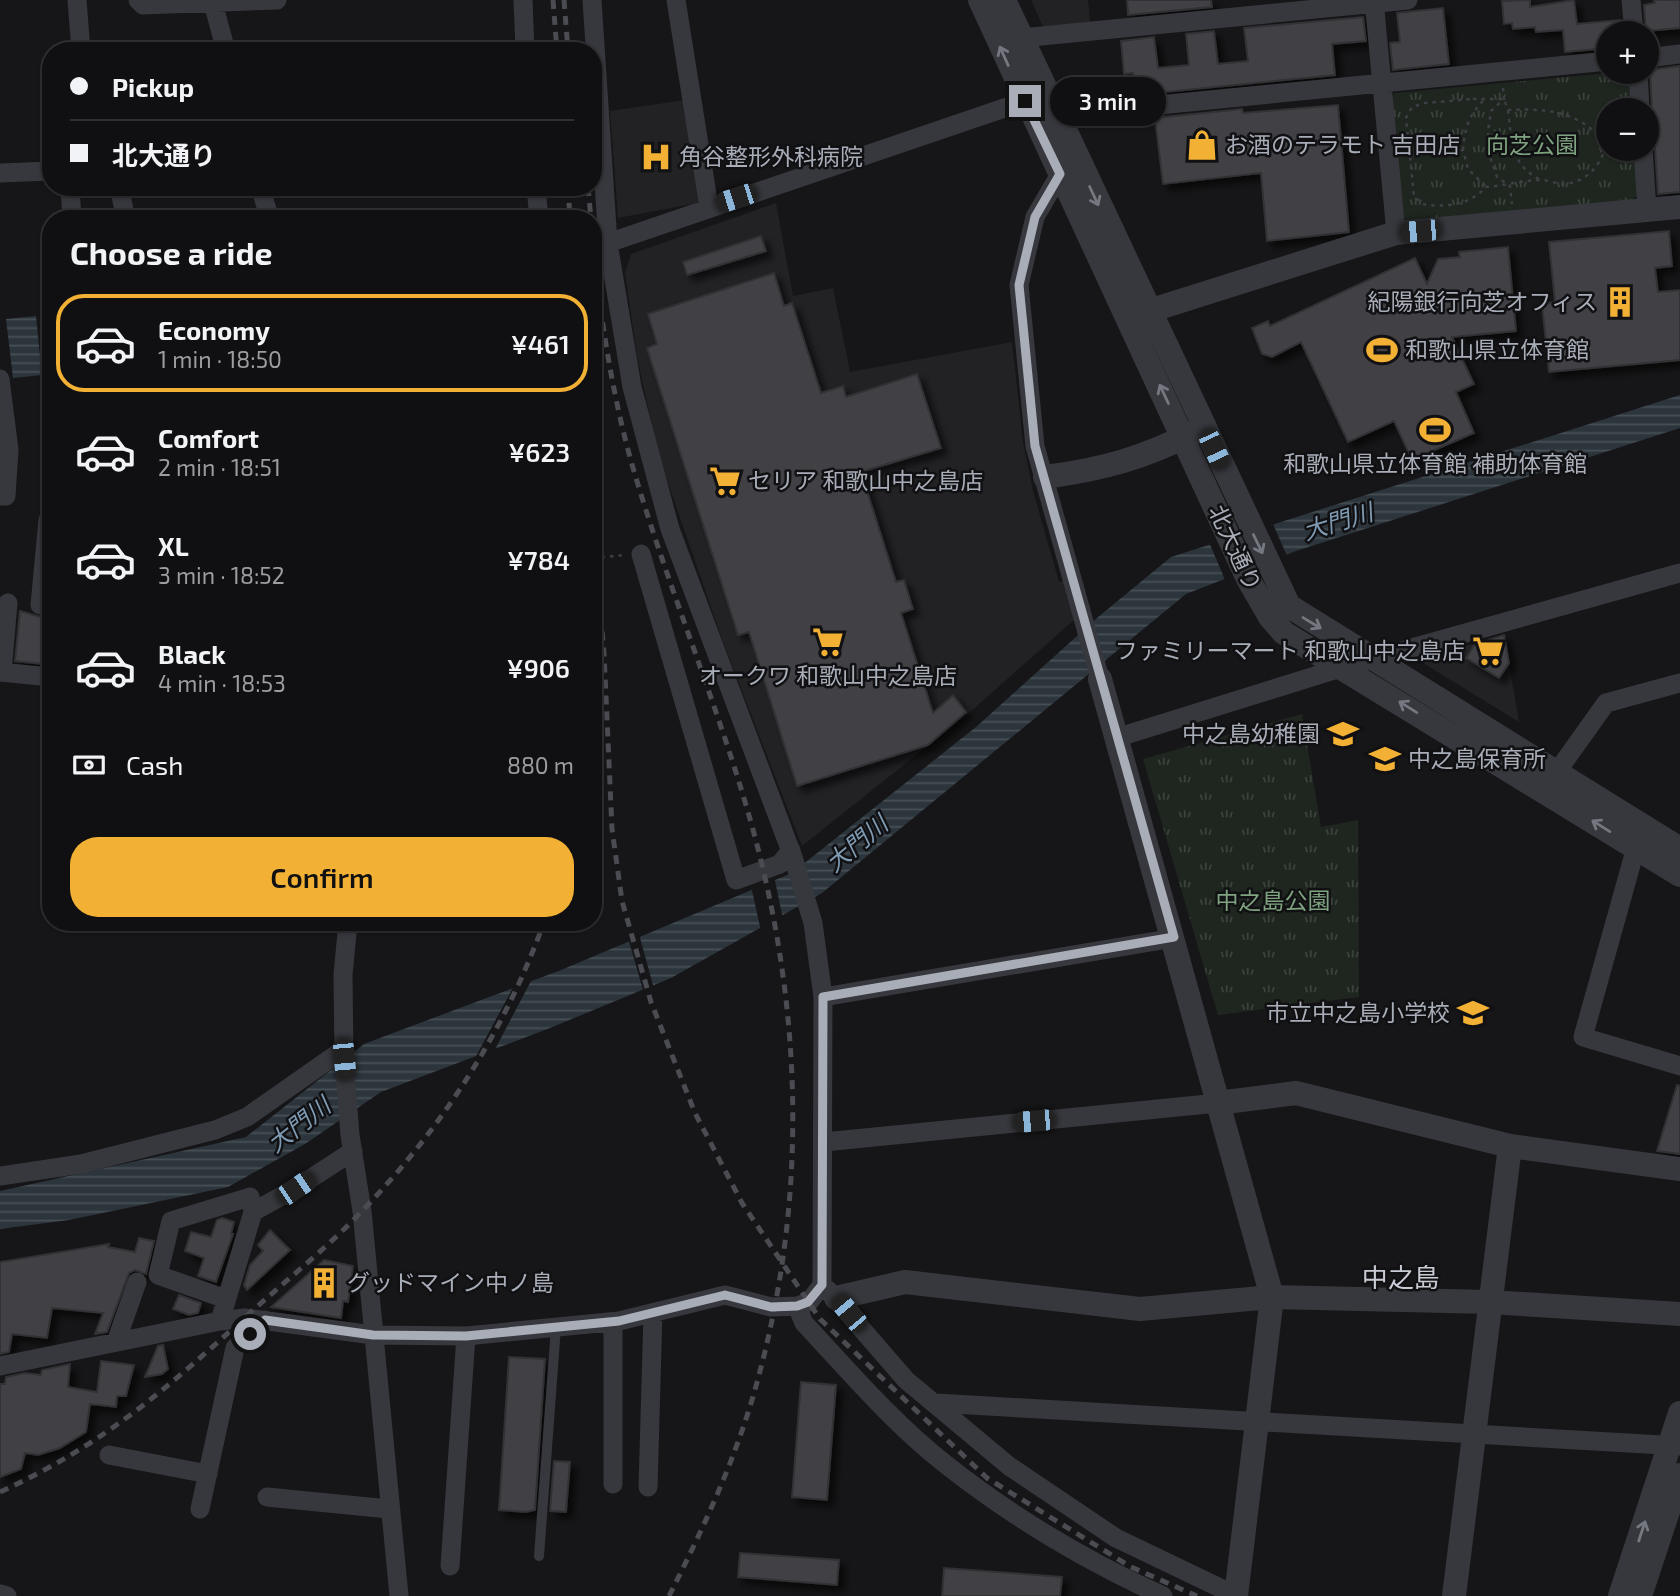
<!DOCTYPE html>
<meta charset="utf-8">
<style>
body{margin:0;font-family:"Exo 2","Noto Sans JP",sans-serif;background:#19191b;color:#f1f3f6;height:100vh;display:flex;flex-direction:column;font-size:26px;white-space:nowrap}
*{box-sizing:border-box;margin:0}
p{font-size:23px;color:#9c9d9f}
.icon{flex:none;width:38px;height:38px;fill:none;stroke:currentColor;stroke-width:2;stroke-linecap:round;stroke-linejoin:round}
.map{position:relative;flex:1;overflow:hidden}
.drawer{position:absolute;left:42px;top:210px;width:560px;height:721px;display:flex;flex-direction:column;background:#101012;border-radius:28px;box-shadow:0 2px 5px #0004,0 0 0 2px #303032}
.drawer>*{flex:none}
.guide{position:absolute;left:42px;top:42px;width:560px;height:154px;border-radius:28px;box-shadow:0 2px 5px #0004,0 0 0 2px #303032;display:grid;align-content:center;height:154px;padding:0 28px;background:#101012}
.tools{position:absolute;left:1596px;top:21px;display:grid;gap:14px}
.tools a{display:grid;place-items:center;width:63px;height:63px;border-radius:50%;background:#101012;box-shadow:0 2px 5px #0004,0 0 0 2px #303032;font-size:35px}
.end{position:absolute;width:32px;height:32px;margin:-16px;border:9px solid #a8adb8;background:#111;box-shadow:0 0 0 4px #111}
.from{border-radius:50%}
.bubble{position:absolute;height:49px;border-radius:24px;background:#101012;box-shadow:0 2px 5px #0004,0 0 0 2px #303032;font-size:23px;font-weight:600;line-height:49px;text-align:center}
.car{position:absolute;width:21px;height:42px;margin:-21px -10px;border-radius:9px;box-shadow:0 0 5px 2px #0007;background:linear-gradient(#222 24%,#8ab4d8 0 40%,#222 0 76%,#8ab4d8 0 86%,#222 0)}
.guide b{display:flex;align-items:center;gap:24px;height:66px;font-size:26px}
.guide b+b{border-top:2px solid #303032}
.guide i{width:18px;height:18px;background:#f1f3f6}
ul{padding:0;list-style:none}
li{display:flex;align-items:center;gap:21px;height:98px;margin:0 14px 10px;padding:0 14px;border:4px solid transparent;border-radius:28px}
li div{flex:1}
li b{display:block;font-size:26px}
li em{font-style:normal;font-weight:600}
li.selected{border-color:#f2b134}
li>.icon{width:63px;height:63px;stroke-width:1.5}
h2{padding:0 28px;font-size:32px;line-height:84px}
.pay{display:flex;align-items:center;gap:18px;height:77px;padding:0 28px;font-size:26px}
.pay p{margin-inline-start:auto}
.action{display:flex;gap:14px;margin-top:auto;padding:14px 28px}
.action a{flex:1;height:80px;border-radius:28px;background:#f2b134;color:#111;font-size:28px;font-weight:600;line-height:80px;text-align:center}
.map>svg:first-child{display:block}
.built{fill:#222225}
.park{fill:url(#park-tufts)}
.water{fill:url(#water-rules)}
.pier{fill:#161618}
.building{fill:#404145;stroke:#303034;stroke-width:2;filter:url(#shadow)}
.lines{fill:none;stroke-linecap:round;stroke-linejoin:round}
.path{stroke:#3d3f44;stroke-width:2.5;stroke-dasharray:3.5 5;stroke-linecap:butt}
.service{stroke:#37383d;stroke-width:10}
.minor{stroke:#37383d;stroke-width:19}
.tertiary{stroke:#37383d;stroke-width:24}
.rail{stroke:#4a4c52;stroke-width:5;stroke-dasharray:9 7;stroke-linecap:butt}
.oneway{stroke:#757881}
.route{stroke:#a8adb8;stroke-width:9}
.labels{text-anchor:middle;stroke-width:5;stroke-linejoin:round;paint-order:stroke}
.poi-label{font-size:23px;fill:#a8adb8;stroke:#111113;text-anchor:start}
.park-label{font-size:23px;fill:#7fa381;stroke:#111113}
.street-label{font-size:23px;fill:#a8adb8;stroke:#111113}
.water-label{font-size:24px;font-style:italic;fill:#7f9bb3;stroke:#111113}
.quarter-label{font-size:26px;fill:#c9ccd4;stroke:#111113}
</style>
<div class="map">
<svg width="1680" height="1596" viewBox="0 0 1680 1596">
<defs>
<pattern id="park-tufts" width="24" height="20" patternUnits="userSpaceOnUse" patternTransform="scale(1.75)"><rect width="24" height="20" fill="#1e261f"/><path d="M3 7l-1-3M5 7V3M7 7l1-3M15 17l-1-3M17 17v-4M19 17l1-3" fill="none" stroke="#3c433d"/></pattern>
<pattern id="water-rules" width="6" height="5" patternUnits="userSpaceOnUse" patternTransform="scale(1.75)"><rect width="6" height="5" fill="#2c353c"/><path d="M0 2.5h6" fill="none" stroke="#485056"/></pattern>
<filter id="shadow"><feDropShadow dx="6" dy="6" stdDeviation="3.5" flood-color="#0009"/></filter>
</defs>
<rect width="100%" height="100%" fill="#161618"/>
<path class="built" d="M 1031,0 L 1088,0 L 1090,22 L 1043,27 Z
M 692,99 L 703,202 L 618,218 L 610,111 Z
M 776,203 L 793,296 L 833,288 L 850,372 L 1012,342 L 1023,442 L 1033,491 L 1059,582 L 1064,581 L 1075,619 L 969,713 L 802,846 L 723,642 L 659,457 L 637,357 L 625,272 L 631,254 Z
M 1504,635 L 1519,722 L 1418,660 Z"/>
<path class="park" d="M 1619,72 L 1628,79 L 1631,110 L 1608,110 L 1608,149 L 1635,149 L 1639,193 L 1632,201 L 1409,222 L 1402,217 L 1390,99 L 1395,93 Z
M 1302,714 L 1321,827 L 1358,820 L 1359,997 L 1218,1015 L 1143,759 Z"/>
<path class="water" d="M 36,316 L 42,375 L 13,378 L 6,319 Z
M 1680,395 L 1680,428 L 1296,551 L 1186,594 L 822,893 L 671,978 L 550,1028 L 381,1092 L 305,1144 L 228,1187 L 69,1220 L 0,1229 L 0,1191 L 246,1137 L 364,1044 L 561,970 L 792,873 L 976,727 L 1097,618 L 1171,557 Z"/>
<path class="pier" d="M 1272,522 L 1288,558 L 1226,582 L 1209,542 Z
M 774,876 L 783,919 L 761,931 L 751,886 Z
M 639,934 L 654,989 L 644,993 L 628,938 Z
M 532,979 L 493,1053 L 474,1060 L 515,984 Z"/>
<path class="building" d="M 1127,0 L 1211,0 L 1212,7 L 1128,15 Z
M 1530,0 L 1530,7 L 1574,0 L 1577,24 L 1620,20 L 1622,33 L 1608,33 L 1608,48 L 1565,52 L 1563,30 L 1536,32 L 1535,27 L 1513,29 L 1512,23 L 1504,24 L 1502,1 Z
M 1654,0 L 1680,0 L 1680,28 L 1646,31 L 1644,5 L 1655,3 Z
M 1443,8 L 1449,64 L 1393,70 L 1390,43 L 1400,42 L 1397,13 Z
M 1363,17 L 1366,41 L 1332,44 L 1335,75 L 1135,95 L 1133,73 L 1124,74 L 1121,41 L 1154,37 L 1158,68 L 1189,65 L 1186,34 L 1214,31 L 1218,64 L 1248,61 L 1244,28 Z
M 1680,66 L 1680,192 L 1658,194 L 1655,148 L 1649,118 L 1652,109 L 1650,70 Z
M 1338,105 L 1349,232 L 1267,241 L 1261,173 L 1163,184 L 1155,118 L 1242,109 L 1243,113 Z
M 1669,231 L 1672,266 L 1655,268 L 1658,292 L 1680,290 L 1680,360 L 1549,372 L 1542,304 L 1555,302 L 1549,242 Z
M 761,236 L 766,251 L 687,275 L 683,262 Z
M 1508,247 L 1516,331 L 1452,337 L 1474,384 L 1456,392 L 1474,433 L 1412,460 L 1394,421 L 1348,442 L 1301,342 L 1272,357 L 1262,354 L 1252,328 L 1268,321 L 1270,326 L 1415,258 L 1427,284 L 1438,259 L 1460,257 L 1459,252 Z
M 774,273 L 784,306 L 792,303 L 821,393 L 843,386 L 846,397 L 917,374 L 941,448 L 861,472 L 896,582 L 904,580 L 913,609 L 901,613 L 933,713 L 953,695 L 966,712 L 928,745 L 797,786 L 749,632 L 738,635 L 647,348 L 657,344 L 648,314 Z
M 20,611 L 51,620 L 51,665 L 15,661 Z
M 1504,635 L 1509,663 L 1499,678 L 1466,658 L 1475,644 Z
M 1677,1085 L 1680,1086 L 1680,1154 L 1657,1151 Z
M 222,1218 L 234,1222 L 231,1234 L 233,1234 L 216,1282 L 198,1276 L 204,1258 L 185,1251 L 191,1232 L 211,1237 L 217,1220 Z
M 270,1230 L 290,1250 L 247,1290 L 244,1285 L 250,1265 L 263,1251 L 258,1245 Z
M 139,1238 L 154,1241 L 146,1274 L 135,1270 L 129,1273 L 107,1332 L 95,1334 L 103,1313 L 52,1308 L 47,1338 L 12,1334 L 9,1352 L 0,1354 L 0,1262 L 109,1244 L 108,1247 L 135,1252 Z
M 324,1260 L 353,1266 L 348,1302 L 343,1301 L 341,1318 L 271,1307 Z
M 179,1295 L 201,1303 L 198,1313 L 189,1315 L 173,1309 Z
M 163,1345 L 168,1369 L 162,1374 L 145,1377 L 158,1346 Z
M 509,1357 L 545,1359 L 535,1510 L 526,1512 L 499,1510 Z
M 101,1361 L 134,1365 L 126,1396 L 117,1396 L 116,1407 L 90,1404 L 86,1432 L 60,1448 L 38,1455 L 25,1453 L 21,1469 L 0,1477 L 0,1384 L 5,1384 L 6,1377 L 25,1373 L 41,1375 L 42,1370 L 70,1364 L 68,1387 L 97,1392 Z
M 801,1382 L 836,1385 L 827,1500 L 792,1497 Z
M 554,1461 L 570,1462 L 566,1512 L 550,1511 Z
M 740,1553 L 839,1560 L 837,1585 L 738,1577 Z
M 944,1568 L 1062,1577 L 1060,1596 L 942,1596 Z"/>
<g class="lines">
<path class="path" d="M 1503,88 L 1504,99 L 1491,111 L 1488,131 L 1489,154 L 1497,177 L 1510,186 L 1512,204
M 1473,99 L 1504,99 L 1508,110 C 1546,108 1583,111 1606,146 C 1600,166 1586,183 1563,184 C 1556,184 1549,180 1541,180 C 1523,180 1504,186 1486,187 C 1470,205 1445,208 1422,204 L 1414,196 L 1406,118 L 1412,107 L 1425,103 Z
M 1508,110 C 1512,141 1510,165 1541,180
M 1463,150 C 1465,128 1468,116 1484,100
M 1410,156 L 1463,150 L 1468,169 L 1486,187
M 593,558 L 625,555"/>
<path class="service" d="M 539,1556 L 556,1327"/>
<path class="minor" d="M 77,0 L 81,51
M 138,0 L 143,5 L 277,0
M 523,0 L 525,51
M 676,0 L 709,207
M 1374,0 L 1396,233
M 1631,0 L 1634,33
M 213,3 L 226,51
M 1021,38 L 1408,0
M 1647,58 L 1680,54
M 1638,72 L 1640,110
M 1056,115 L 1608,61
M 1643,149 L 1647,210
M 1071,169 L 1060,174 L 1035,217 L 1019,285 L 1035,446 L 1100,679
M 0,173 L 51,171
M 70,187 L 72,219
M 119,187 L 126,219
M 260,187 L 270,219
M 536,187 L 539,219
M 593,253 L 608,243 L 1025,101
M 0,379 L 9,450 L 6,496 L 0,496
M 641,554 L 736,880 L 780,864 L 791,850
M 40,605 L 48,520
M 0,672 L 51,677
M 2,672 L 8,603
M 1119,737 L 1344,667 L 1680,573
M 1556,773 L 1606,703 L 1680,683
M 1636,847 L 1583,1037 L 1680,1066
M 348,922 L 343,975 L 344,1059 L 350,1135 L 362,1211 L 399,1596
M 823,997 L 1174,938
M 824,1142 L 1218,1103
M 0,1176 L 81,1164 L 215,1130 L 247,1117 L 344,1049
M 828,1290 L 906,1380 L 1009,1466 L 1116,1538 L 1237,1596
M 226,1299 L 158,1275 L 171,1221 L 250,1197 L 253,1212
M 797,1306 L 804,1323 C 848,1370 893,1423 944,1463 C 1012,1517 1084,1560 1163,1596
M 220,1321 L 253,1212 L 296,1188 L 353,1151
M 116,1342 L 137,1282
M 0,1366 L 220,1321 L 245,1318 L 373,1335 L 466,1336 L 619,1321 L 725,1295 L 771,1307 L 797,1306 L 809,1302 L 822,1285 L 823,997 L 813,923 L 793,857 L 670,529 L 632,387 L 608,243 L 592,0
M 936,1403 L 1680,1446
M 109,1455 L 208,1474
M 613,1484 L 613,1322
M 648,1487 L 653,1313
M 267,1497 L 389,1509
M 200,1509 L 235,1348 L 265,1320
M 450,1566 L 466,1336
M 0,1594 L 7,1596"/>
<path class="tertiary" d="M 980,0 L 1248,579 L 1270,617 L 1284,633 L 1680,875
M 1004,0 L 1289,606 L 1680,849
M 1149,311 L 1396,233 L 1680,207
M 1045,477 C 1105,469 1143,458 1197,431
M 1100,679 L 1272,1297 L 1236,1596
M 1218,1103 L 1296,1093 L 1510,1146 L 1680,1169
M 836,1298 L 905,1282 L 1140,1309 L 1272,1297 L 1490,1302 L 1680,1314
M 1454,1596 L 1510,1146
M 1620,1596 L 1680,1413
M 1640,1596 L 1680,1475"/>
<path class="rail" d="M 553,0 L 557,51
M 564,0 L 568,51
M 568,187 L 570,219
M 588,187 L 591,219
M 593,243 C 601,322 613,402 636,478 C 671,595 719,708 752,826 C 802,1007 808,1192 759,1375 C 739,1452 705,1525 669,1596
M 593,520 L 604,653 L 612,829 L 622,901 L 651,1002 L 695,1113 L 742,1203 L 820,1319 L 987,1478 L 1131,1567 L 1197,1596
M 593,724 L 596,677
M 0,1492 C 105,1444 169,1387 252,1311 C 289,1278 328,1247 362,1211 C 442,1128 505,1031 544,922"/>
</g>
<defs><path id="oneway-shaft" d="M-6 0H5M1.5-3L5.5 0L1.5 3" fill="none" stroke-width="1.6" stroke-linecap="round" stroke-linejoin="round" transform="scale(1.75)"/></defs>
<g class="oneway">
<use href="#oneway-shaft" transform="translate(1004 56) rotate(-114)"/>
<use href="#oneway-shaft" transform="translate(1094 196) rotate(65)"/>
<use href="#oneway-shaft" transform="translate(1164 394) rotate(-115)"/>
<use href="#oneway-shaft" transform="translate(1258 544) rotate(64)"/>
<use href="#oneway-shaft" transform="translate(1312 623) rotate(31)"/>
<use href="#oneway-shaft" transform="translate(1408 707) rotate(-148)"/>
<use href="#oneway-shaft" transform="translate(1601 826) rotate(-148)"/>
<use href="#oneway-shaft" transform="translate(1642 1531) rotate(-72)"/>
</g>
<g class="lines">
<path class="route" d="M 250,1334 L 265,1320 L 373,1335 L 466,1336 L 619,1321 L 725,1295 L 771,1307 L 797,1306 L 808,1302 L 822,1285 L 823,997 L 1174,937 L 1035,446 L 1019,285 L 1035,217 L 1060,174 L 1025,101"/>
</g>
<defs>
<symbol id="shop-bare" viewBox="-9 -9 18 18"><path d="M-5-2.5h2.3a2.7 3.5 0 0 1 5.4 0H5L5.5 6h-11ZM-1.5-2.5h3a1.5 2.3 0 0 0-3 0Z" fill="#f2b134" stroke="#111113" stroke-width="2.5" paint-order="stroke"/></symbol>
<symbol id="hospital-bare" viewBox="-9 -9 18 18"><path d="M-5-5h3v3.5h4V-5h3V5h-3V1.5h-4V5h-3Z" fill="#f2b134" stroke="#111113" stroke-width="2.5" paint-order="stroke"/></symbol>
<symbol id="building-bare" viewBox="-9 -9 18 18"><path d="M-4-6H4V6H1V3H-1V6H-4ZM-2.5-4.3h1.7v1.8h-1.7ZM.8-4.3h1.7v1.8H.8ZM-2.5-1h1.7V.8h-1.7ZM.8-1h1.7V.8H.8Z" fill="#f2b134" stroke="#111113" stroke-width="2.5" paint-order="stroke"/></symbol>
<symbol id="stadium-bare" viewBox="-9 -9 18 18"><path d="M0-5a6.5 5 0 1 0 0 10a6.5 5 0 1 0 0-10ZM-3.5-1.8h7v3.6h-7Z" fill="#f2b134" stroke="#111113" stroke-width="2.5" paint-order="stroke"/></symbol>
<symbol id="supermarket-bare" viewBox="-9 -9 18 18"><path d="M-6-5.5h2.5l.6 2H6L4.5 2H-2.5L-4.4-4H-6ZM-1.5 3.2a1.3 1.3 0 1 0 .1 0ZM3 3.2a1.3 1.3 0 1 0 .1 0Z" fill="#f2b134" stroke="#111113" stroke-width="2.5" paint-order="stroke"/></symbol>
<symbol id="school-bare" viewBox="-9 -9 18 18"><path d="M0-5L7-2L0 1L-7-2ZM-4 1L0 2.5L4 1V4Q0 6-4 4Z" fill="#f2b134" stroke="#111113" stroke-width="2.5" paint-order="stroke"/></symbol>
</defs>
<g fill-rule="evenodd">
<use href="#shop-bare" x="1180" y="123" width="44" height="44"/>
<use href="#hospital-bare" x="634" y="135" width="44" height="44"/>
<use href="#building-bare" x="1598" y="280" width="44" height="44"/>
<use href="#stadium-bare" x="1360" y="328" width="44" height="44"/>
<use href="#stadium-bare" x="1413" y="408" width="44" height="44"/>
<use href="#supermarket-bare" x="703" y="459" width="44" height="44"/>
<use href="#supermarket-bare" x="806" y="620" width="44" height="44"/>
<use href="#supermarket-bare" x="1466" y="629" width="44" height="44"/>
<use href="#school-bare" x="1321" y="712" width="44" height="44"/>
<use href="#school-bare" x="1363" y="737" width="44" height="44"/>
<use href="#school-bare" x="1451" y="991" width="44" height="44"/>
<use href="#building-bare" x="302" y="1261" width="44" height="44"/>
</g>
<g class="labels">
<g class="poi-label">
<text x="1225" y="153">お酒のテラモト 吉田店</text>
<text x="679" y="165">角谷整形外科病院</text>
<text x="1597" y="310" text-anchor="end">紀陽銀行向芝オフィス</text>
<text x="1405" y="358">和歌山県立体育館</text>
<text x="1435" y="472" text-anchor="middle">和歌山県立体育館 補助体育館</text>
<text x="748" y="489">セリア 和歌山中之島店</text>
<text x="1465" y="659" text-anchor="end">ファミリーマート 和歌山中之島店</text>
<text x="828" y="684" text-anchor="middle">オークワ 和歌山中之島店</text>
<text x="1320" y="742" text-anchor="end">中之島幼稚園</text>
<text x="1408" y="767">中之島保育所</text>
<text x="1450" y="1021" text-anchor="end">市立中之島小学校</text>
<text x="347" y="1291">グッドマイン中ノ島</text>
</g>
<g class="park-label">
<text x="1532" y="153">向芝公園</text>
<text x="1273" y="909">中之島公園</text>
</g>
<g class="street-label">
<text transform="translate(1235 548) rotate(65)" y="8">北大通り</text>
</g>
<g class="water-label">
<text transform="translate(1338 522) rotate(-17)" y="8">大門川</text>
<text transform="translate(857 844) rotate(-40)" y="8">大門川</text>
<text transform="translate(299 1125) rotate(-38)" y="8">大門川</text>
</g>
<g class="quarter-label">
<text x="1401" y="1287">中之島</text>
</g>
</g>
</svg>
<div class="tools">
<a>+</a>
<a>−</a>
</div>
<i class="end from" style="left:250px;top:1334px"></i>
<i class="end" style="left:1025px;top:101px"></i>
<div class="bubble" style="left:1050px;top:77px;width:116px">3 min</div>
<i class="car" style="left:736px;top:198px;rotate:252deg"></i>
<i class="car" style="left:1420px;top:231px;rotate:265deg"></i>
<i class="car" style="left:1214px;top:449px;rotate:155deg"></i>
<i class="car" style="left:344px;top:1059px;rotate:175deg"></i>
<i class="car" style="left:1034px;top:1121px;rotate:265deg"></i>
<i class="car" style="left:296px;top:1188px;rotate:56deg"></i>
<i class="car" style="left:849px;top:1313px;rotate:320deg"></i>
<div class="guide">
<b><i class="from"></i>Pickup</b>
<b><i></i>北大通り</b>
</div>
<section class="drawer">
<h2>Choose a ride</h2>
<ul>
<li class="selected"><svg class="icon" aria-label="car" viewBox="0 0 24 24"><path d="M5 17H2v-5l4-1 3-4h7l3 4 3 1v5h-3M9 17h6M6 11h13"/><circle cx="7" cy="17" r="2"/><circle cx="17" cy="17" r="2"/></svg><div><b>Economy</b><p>1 min · 18:50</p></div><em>¥461</em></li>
<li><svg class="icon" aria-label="car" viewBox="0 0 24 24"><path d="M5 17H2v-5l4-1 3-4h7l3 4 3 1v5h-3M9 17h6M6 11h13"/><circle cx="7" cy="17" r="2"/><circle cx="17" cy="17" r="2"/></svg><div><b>Comfort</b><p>2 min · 18:51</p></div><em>¥623</em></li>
<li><svg class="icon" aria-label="car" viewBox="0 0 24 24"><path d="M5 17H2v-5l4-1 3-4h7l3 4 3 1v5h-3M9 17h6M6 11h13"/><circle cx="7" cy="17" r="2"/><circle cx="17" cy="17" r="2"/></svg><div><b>XL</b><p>3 min · 18:52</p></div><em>¥784</em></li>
<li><svg class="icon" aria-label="car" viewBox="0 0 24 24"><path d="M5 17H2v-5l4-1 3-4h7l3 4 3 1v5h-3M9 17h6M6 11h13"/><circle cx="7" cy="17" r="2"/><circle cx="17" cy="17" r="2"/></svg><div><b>Black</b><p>4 min · 18:53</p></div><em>¥906</em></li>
</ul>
<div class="pay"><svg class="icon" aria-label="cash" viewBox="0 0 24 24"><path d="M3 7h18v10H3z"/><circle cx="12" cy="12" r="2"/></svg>Cash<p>880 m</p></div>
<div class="action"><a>Confirm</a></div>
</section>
</div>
